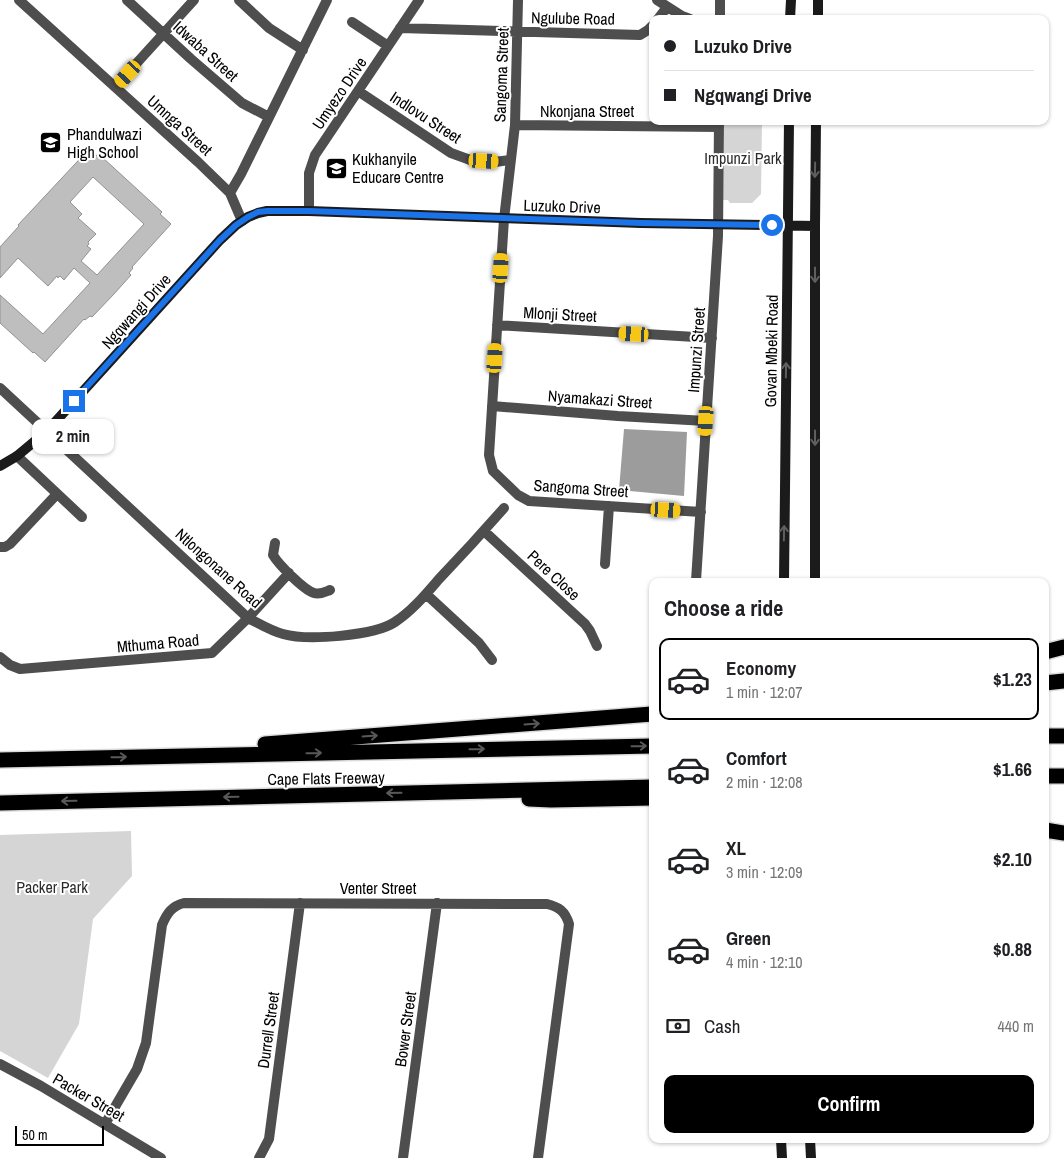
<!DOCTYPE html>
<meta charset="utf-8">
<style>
body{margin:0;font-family:"Archivo Narrow",sans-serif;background:#f6f6f6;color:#202124;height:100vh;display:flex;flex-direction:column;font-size:19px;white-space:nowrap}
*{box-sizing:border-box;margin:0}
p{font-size:16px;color:#757577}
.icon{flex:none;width:28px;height:28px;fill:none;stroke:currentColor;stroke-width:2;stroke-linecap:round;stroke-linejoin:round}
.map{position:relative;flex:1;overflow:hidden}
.drawer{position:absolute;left:649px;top:578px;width:400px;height:565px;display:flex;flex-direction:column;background:#fff;border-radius:10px;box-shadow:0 1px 4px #0004}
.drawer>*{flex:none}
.guide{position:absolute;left:649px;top:15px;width:400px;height:110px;border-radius:10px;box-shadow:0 1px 4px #0004;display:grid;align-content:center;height:110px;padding:0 15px;background:#fff}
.scale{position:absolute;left:15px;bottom:12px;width:89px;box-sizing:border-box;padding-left:5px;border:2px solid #000;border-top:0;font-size:14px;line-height:18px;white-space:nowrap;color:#000;-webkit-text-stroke:4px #fff;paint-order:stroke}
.end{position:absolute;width:22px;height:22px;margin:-11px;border:6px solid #1a73e8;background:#fff;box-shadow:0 0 0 2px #fff}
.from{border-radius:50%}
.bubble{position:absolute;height:35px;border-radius:10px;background:#fff;box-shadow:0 1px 4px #0004;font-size:16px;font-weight:700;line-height:35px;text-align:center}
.car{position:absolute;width:15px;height:30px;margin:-15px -8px;border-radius:6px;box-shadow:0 0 4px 1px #0007;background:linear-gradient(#f5c518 24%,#345 0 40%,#f5c518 0 76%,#345 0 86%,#f5c518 0)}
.guide b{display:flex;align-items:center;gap:18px;height:48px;font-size:19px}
.guide b+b{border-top:1px solid #e0e0e0}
.guide i{width:12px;height:12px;background:#202124}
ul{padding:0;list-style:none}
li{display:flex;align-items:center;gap:15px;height:82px;margin:0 10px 8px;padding:0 5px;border:2px solid transparent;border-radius:10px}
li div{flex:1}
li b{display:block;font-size:19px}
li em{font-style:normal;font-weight:700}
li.on{border-color:#000}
li>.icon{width:45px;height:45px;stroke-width:1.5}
h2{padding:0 15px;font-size:22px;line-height:60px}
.pay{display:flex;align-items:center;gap:12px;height:55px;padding:0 15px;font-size:19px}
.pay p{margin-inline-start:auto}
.cta{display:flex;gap:10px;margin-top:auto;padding:10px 15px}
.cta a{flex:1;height:58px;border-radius:10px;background:#000;color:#fff;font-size:20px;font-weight:700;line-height:58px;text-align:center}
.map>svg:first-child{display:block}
.green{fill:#d5d5d5}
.water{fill:#9c9c9c}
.building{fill:#bebebe;stroke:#929292;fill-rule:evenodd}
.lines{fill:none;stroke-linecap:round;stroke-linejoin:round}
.highway-casing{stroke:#dbdbdb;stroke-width:18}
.street{stroke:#4e4e4e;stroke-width:10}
.secondary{stroke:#1b1b1b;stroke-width:10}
.highway{stroke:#000;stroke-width:15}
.oneway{stroke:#5f5f5f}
.oneway2{stroke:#595959}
.route{stroke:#1a73e8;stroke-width:6}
.labels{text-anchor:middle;stroke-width:4;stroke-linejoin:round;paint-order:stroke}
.street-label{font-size:16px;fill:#000;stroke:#fff}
.poi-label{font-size:16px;fill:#000;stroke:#fff;text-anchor:start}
.park-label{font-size:16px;fill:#2c2c2c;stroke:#fff}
</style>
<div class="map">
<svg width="1064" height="1158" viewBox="0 0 1064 1158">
<rect width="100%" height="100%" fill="#fff"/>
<path class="green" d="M 724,121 L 762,121 L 761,194 L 752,203 L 730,203 L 728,200 L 723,200 Z
M 131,831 L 132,876 L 93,919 L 79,1024 L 48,1078 L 0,1051 L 0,835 Z"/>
<path class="water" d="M 624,429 L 687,432 L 684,496 L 619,490 Z"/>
<path class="building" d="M 89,149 L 101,159 L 102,157 L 162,212 L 160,214 L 171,224 L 132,267 L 133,268 L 129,273 L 131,275 L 114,294 L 92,317 L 90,316 L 85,320 L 84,319 L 45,362 L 34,352 L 33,353 L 0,323 L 0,295 L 43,334 L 90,283 L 74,268 L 64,280 L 60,276 L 58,278 L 57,276 L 48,286 L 18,258 L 0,278 L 0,247 L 19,226 L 18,225 ZM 93,177 L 144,224 L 97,275 L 81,261 L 91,249 L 87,246 L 89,244 L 88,242 L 96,234 L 78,218 L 82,214 L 70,202 Z"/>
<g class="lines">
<defs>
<path id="highway" d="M 1045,652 L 1064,647
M 1045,683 L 1064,681
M 1045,736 L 1064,736
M 265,744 L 652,714
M 0,760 L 652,746
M 1045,776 L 1064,776
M 529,799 L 551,800 L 652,798
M 0,803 L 652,787
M 1045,830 L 1064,833"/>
</defs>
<use href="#highway" class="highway-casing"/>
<path class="street" d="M 19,0 L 198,162 L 230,193 L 242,221
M 127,0 L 191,59 L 242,103 L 269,117
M 239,0 L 269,28 L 303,50
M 518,0 L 515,125 L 504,219 L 489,455 L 493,471 L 518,495 L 529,501 L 701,512
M 657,0 L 682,16 L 690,19
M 658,19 L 667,7
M 720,19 L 720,0
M 352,22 L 388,46
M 400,28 L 640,35 L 648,30 L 652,26
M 115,87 L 194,0
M 358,91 L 451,153 L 473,161 L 495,162 L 510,160
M 515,125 L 719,127
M 230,193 L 241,174 L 327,0
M 309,211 L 309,173 L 315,155 L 419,0
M 497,325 L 712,338
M 0,388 L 248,618 C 260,624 271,631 283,634 C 307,641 374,636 395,622 C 412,611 426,594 439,579 C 461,556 483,532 504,508
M 492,406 L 618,416 L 706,421
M 17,456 L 82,517
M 484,531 L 585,624 L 590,631 L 597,646
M 275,543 L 273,555 C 279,565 304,590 314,593 C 320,595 325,592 330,590
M 0,547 L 5,547 L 10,544 L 57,494
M 605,564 L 609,506
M 696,581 L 718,236 L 719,121
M 426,594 L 479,643 L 492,660
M 0,657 L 10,665 L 20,669 L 212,653 L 248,618 L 289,573
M 0,1064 L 41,1086 L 161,1158
M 105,1124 L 137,1069 L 146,1043 L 162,925 C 167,913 172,906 184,903 L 547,904 C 559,907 565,911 569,924 L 538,1158
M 259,1158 L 269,1139 L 300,903
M 403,1158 L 437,903"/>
<path class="secondary" d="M 790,19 L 791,0
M 818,19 L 818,0
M 0,466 L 17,456 L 47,431 L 220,240 L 236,225 L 248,217 L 258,213 L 267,211 L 309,211 L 641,223 L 815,226
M 784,581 L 789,121
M 815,581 L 815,226 L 816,121
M 781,1139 L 782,1158
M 810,1139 L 811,1158"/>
<use href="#highway" class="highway"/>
</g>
<defs><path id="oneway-shaft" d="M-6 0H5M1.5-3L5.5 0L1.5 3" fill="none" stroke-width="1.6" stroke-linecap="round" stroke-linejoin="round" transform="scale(1.25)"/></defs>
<g class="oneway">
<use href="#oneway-shaft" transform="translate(815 170) rotate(91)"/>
<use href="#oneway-shaft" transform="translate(815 275) rotate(90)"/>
<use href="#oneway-shaft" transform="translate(786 370) rotate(-89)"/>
<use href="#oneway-shaft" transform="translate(815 438) rotate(90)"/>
<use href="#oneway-shaft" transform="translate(784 533) rotate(-89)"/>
</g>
<g class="oneway2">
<use href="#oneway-shaft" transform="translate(532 724) rotate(-4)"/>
<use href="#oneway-shaft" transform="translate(370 736) rotate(-4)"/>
<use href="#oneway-shaft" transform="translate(639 746) rotate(-1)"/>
<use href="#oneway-shaft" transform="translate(477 749) rotate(-1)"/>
<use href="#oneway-shaft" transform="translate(314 753) rotate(-1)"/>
<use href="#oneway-shaft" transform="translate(119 757) rotate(-1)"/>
<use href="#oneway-shaft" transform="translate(394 793) rotate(179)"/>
<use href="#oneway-shaft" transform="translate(231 797) rotate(179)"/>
<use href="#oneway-shaft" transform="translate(69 801) rotate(179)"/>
</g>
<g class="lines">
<path class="route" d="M 74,401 L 220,240 L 236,225 L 248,217 L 258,212 L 267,211 L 309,211 L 641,223 L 772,225"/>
</g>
<defs>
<symbol id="school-square" viewBox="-11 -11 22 22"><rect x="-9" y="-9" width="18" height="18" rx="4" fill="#000" stroke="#fff"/><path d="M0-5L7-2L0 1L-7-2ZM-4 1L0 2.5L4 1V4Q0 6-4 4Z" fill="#fff"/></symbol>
</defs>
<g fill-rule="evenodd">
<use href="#school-square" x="38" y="130" width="25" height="25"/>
<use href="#school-square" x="324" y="156" width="25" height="25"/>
</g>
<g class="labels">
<g class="street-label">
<text transform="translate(573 18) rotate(1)" y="6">Ngulube Road</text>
<text transform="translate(206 51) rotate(42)" y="6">Idwaba Street</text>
<text transform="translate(501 75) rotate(-88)" y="6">Sangoma Street</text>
<text transform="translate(339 93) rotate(-56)" y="6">Umyezo Drive</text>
<text x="587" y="117">Nkonjana Street</text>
<text transform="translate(426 117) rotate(33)" y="6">Indlovu Street</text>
<text transform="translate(180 125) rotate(42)" y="6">Umnga Street</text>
<text transform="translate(562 206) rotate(2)" y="6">Luzuko Drive</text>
<text transform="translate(136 311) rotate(-48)" y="6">Ngqwangi Drive</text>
<text transform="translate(560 314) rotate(3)" y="6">Mlonji Street</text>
<text transform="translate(696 350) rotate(-86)" y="6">Impunzi Street</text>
<text transform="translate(771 351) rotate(-89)" y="6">Govan Mbeki Road</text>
<text transform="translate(600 399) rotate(4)" y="6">Nyamakazi Street</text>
<text transform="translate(581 488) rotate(4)" y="6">Sangoma Street</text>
<text transform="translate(219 568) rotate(42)" y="6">Ntlongonane Road</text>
<text transform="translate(554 575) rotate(43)" y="6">Pere Close</text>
<text transform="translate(158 643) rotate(-5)" y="6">Mthuma Road</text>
<text transform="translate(326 778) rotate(-1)" y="6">Cape Flats Freeway</text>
<text x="378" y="894">Venter Street</text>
<text transform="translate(405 1029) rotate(-82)" y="6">Bower Street</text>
<text transform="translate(268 1030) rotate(-82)" y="6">Durrell Street</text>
<text transform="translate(89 1097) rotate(30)" y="6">Packer Street</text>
</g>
<g class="poi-label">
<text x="67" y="140">Phandulwazi<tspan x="67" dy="18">High School</tspan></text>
<text x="352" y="165">Kukhanyile<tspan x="352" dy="18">Educare Centre</tspan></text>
</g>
<g class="park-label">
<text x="743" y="164">Impunzi Park</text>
<text x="52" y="893">Packer Park</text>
</g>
</g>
</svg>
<div class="scale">50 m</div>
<i class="end from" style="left:772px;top:225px"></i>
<i class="end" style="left:74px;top:401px"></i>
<div class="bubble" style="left:32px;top:419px;width:82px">2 min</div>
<i class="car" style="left:128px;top:74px;rotate:222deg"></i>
<i class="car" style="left:484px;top:161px;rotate:93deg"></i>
<i class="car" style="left:501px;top:268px;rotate:4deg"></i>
<i class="car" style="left:634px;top:334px;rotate:273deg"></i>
<i class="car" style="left:495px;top:358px;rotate:4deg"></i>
<i class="car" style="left:706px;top:421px;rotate:184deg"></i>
<i class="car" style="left:666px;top:510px;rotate:93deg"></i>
<div class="guide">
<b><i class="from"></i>Luzuko Drive</b>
<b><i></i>Ngqwangi Drive</b>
</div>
<section class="drawer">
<h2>Choose a ride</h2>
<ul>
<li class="on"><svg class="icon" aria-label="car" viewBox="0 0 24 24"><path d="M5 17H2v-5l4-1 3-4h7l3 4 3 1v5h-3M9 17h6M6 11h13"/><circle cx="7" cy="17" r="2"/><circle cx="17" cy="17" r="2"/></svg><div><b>Economy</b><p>1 min · 12:07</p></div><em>$1.23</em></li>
<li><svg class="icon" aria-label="car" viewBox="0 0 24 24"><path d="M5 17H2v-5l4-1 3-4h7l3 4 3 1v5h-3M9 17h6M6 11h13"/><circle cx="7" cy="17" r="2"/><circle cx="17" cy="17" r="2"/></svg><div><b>Comfort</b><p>2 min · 12:08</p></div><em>$1.66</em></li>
<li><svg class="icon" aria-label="car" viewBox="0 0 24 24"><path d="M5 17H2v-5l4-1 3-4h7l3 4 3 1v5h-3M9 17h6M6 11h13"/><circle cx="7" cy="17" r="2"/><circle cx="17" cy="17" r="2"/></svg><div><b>XL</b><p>3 min · 12:09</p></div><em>$2.10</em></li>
<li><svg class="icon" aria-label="car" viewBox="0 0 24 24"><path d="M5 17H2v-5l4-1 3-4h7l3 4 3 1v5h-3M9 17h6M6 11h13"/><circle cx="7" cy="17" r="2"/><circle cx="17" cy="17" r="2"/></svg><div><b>Green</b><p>4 min · 12:10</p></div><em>$0.88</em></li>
</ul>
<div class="pay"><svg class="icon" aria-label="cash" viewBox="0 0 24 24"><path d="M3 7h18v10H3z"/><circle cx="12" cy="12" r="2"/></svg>Cash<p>440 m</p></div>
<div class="cta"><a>Confirm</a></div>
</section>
</div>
